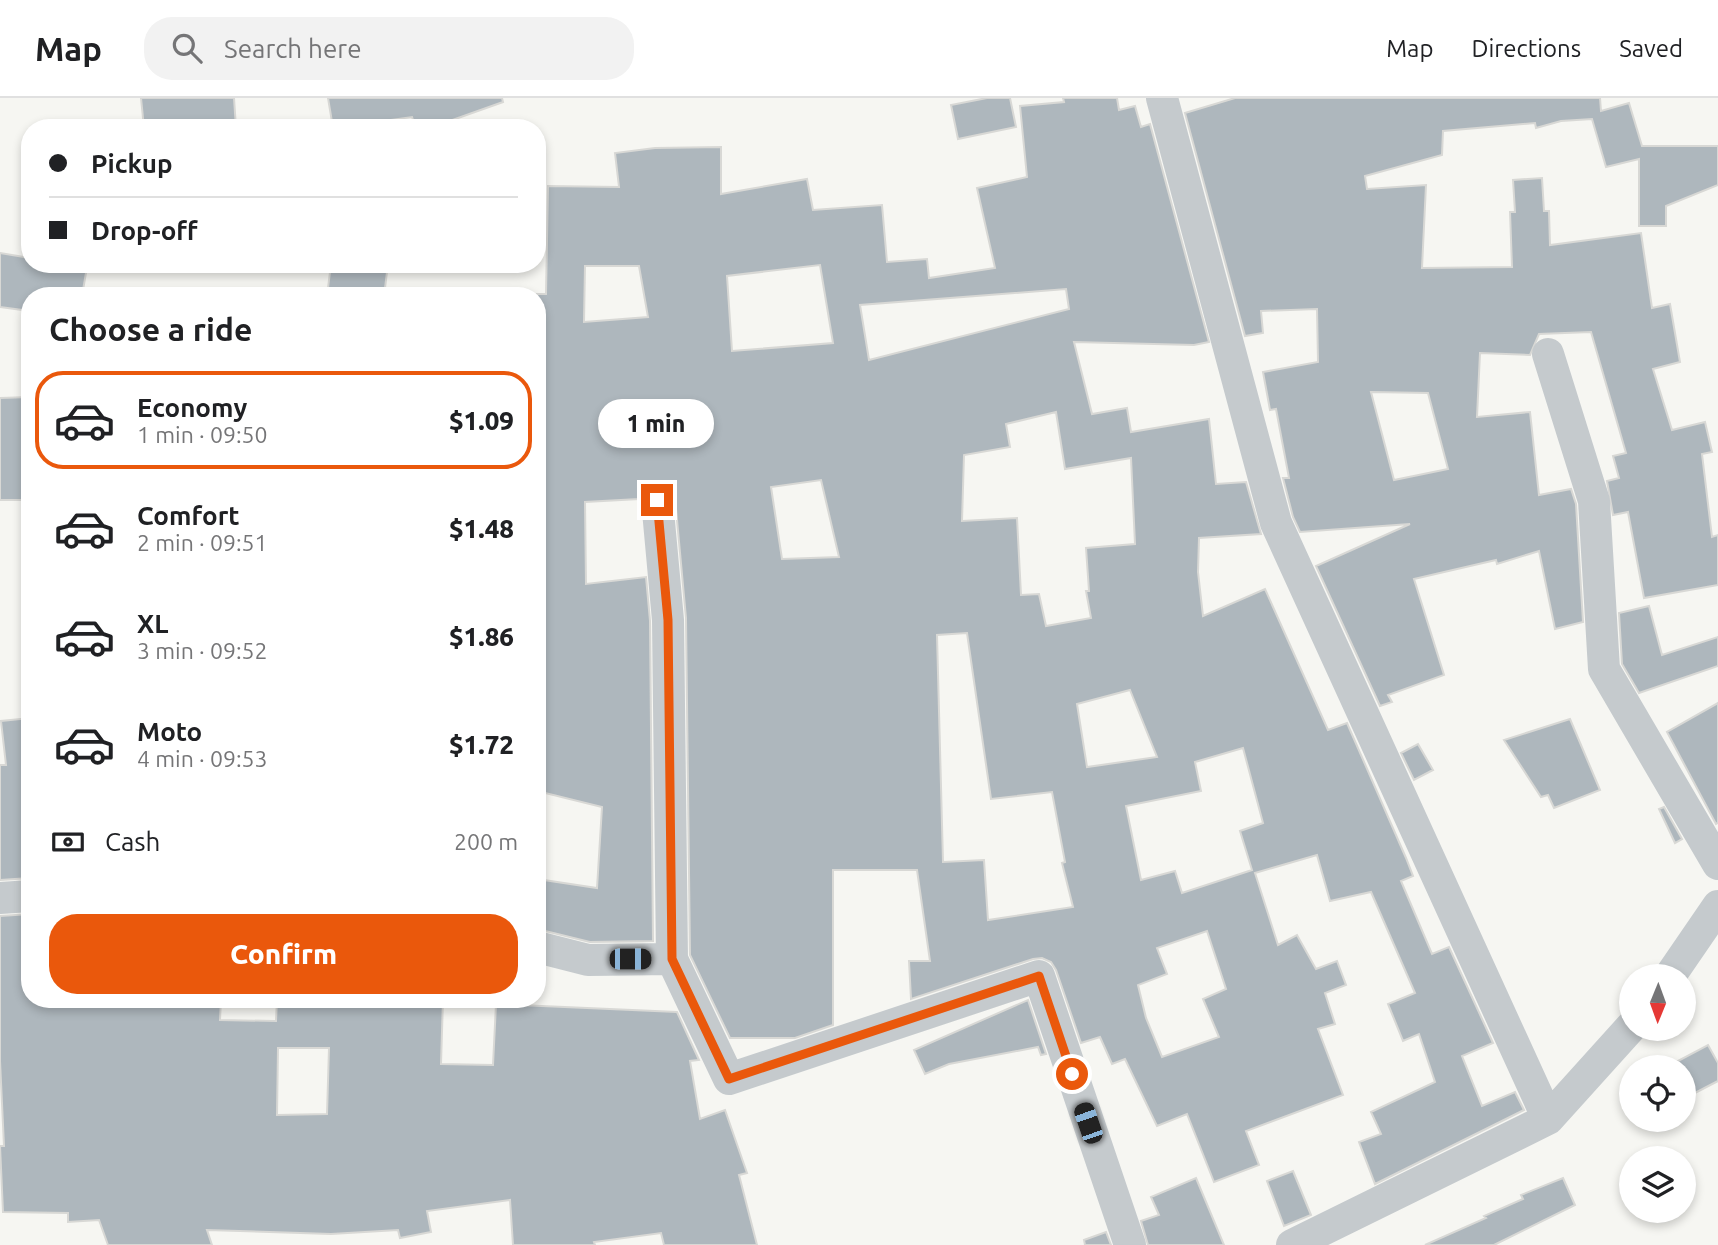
<!DOCTYPE html>
<meta charset="utf-8">
<style>
body{margin:0;font-family:Ubuntu,sans-serif;background:#f2f2f2;color:#202124;height:100vh;display:flex;flex-direction:column;font-size:26px;white-space:nowrap}
*{box-sizing:border-box;margin:0}
p{font-size:23px;color:#757577}
.icon{flex:none;width:38px;height:38px;fill:none;stroke:currentColor;stroke-width:2;stroke-linecap:round;stroke-linejoin:round}
.map{position:relative;flex:1;overflow:hidden}
.side{position:absolute;left:21px;top:189px;width:525px;height:721px;display:flex;flex-direction:column;background:#fff;border-radius:28px;box-shadow:0 4px 10px #0003}
.side>*{flex:none}
.guide{position:absolute;left:21px;top:21px;width:525px;height:154px;border-radius:28px;box-shadow:0 4px 10px #0003;display:grid;align-content:center;height:154px;padding:0 28px;background:#fff}
.needle{width:46px;rotate:181deg}
.controls{position:absolute;left:1619px;top:866px;display:grid;gap:14px}
.controls a{display:grid;place-items:center;width:77px;height:77px;border-radius:50%;background:#fff;box-shadow:0 4px 10px #0003;font-size:35px}
.end{position:absolute;width:32px;height:32px;margin:-16px;border:9px solid #ea580c;background:#fff;box-shadow:0 0 0 4px #fff}
.from{border-radius:50%}
.bubble{position:absolute;height:49px;border-radius:24px;background:#fff;box-shadow:0 4px 10px #0003;font-size:23px;font-weight:800;line-height:49px;text-align:center}
.car{position:absolute;width:21px;height:42px;margin:-21px -10px;border-radius:9px;box-shadow:0 0 5px 2px #0007;background:linear-gradient(#222 24%,#8ab4d8 0 40%,#222 0 76%,#8ab4d8 0 86%,#222 0)}
.guide b{display:flex;align-items:center;gap:24px;height:66px;font-size:26px}
.guide b+b{border-top:2px solid #e0e0e0}
.guide i{width:18px;height:18px;background:#202124}
ul{padding:0;list-style:none}
li{display:flex;align-items:center;gap:21px;height:98px;margin:0 14px 10px;padding:0 14px;border:4px solid transparent;border-radius:28px}
li div{flex:1}
li b{display:block;font-size:26px}
li em{font-style:normal;font-weight:800}
li.active{border-color:#ea580c}
li>.icon{width:63px;height:63px;stroke-width:1.5}
h2{padding:0 28px;font-size:32px;line-height:84px}
.pay{display:flex;align-items:center;gap:18px;height:77px;padding:0 28px;font-size:26px}
.pay p{margin-inline-start:auto}
.button{display:flex;gap:14px;margin-top:auto;padding:14px 28px}
.button a{flex:1;height:80px;border-radius:28px;background:#ea580c;color:#fff;font-size:28px;font-weight:800;line-height:80px;text-align:center}
header{display:flex;align-items:center;gap:42px;box-sizing:border-box;height:98px;padding:0 35px;background:#fff;border-bottom:2px solid #e0e0e0}
header strong{font-size:33px}
nav{display:flex;gap:38px;margin-inline-start:auto;font-size:24px}
.search{width:490px;height:63px;background:#f2f2f2;display:flex;align-items:center;gap:18px;box-sizing:border-box;padding:0 24px;border-radius:28px;color:#757577;font-size:26px}
.map>svg:first-child{display:block}
.building{fill:#aeb7bd;stroke:#d8d8d5;stroke-width:2;fill-rule:evenodd}
.lines{fill:none;stroke-linecap:round;stroke-linejoin:round}
.street{stroke:#c5cacd;stroke-width:32}
.route{stroke:#ea580c;stroke-width:9}
</style>
<header>
<strong>Map</strong>
<div class="search"><svg class="icon" aria-label="search" viewBox="0 0 24 24"><circle cx="10" cy="10" r="6"/><path d="M15 15l6 6"/></svg>Search here</div>
<nav><a>Map</a><a>Directions</a><a>Saved</a></nav>
</header>
<div class="map">
<svg width="1718" height="1147" viewBox="0 0 1718 1147">
<rect width="100%" height="100%" fill="#f6f6f2"/>
<path class="building" d="M 141,0 L 234,0 L 236,30 L 144,30 Z
M 328,0 L 502,0 L 503,4 L 430,30 L 416,30 L 412,19 L 333,30 Z
M 987,0 L 1010,0 L 1016,29 L 958,41 L 951,7 Z
M 1063,0 L 1117,0 L 1119,12 L 1135,8 L 1141,29 L 1150,26 L 1209,244 L 1194,247 L 1074,244 L 1092,316 L 1127,310 L 1131,334 L 1209,321 L 1216,386 L 1246,384 L 1261,436 L 1199,440 L 1198,474 L 1203,518 L 1265,491 L 1328,632 L 1347,625 L 1406,760 L 1413,778 L 1401,783 L 1432,856 L 1449,849 L 1493,945 L 1462,958 L 1482,1008 L 1515,994 L 1524,1012 L 1375,1086 L 1359,1044 L 1381,1036 L 1371,1014 L 1435,984 L 1419,936 L 1403,943 L 1388,906 L 1415,895 L 1371,794 L 1330,803 L 1317,757 L 1255,775 L 1278,847 L 1297,837 L 1316,871 L 1337,863 L 1346,887 L 1325,895 L 1335,926 L 1318,931 L 1343,997 L 1246,1033 L 1259,1067 L 1214,1084 L 1187,1016 L 1157,1028 L 1125,961 L 1112,966 L 1100,939 L 1081,945 L 1056,872 L 1051,864 L 1042,860 L 1033,861 L 911,901 L 909,863 L 930,863 L 917,772 L 833,772 L 833,927 L 795,940 L 730,940 L 690,857 L 686,520 L 675,400 L 672,391 L 664,385 L 655,384 L 647,387 L 641,394 L 639,401 L 585,404 L 586,486 L 646,479 L 650,523 L 653,843 L 590,844 L 537,831 L 537,781 L 597,790 L 602,709 L 537,693 L 537,358 L 543,358 L 537,314 L 537,196 L 546,196 L 548,88 L 619,89 L 615,55 L 655,50 L 721,49 L 721,96 L 807,81 L 813,112 L 882,107 L 887,164 L 927,161 L 929,180 L 995,170 L 977,90 L 1027,79 L 1020,8 L 1064,4 ZM 820,167 L 833,245 L 732,253 L 727,178 ZM 585,168 L 639,168 L 648,219 L 584,224 ZM 1066,191 L 1069,211 L 869,262 L 860,207 ZM 1056,314 L 1065,371 L 1131,360 L 1135,446 L 1086,450 L 1089,493 L 1086,493 L 1091,520 L 1046,528 L 1039,496 L 1021,497 L 1017,420 L 962,423 L 964,357 L 1010,349 L 1006,326 ZM 821,382 L 839,459 L 782,461 L 771,389 ZM 967,535 L 991,701 L 1052,694 L 1065,764 L 1062,765 L 1073,809 L 988,822 L 984,762 L 943,764 L 937,537 ZM 1130,592 L 1157,659 L 1087,669 L 1077,606 ZM 1243,650 L 1263,725 L 1240,733 L 1252,772 L 1182,795 L 1175,773 L 1141,782 L 1126,708 L 1201,693 L 1195,664 ZM 1207,833 L 1226,891 L 1203,901 L 1219,939 L 1162,959 L 1146,920 L 1138,887 L 1167,876 L 1157,850 Z
M 1235,0 L 1600,0 L 1601,13 L 1629,5 L 1642,48 L 1718,48 L 1718,87 L 1666,108 L 1666,128 L 1639,128 L 1639,61 L 1606,69 L 1592,21 L 1561,23 L 1536,30 L 1535,25 L 1443,33 L 1442,57 L 1365,78 L 1367,91 L 1426,87 L 1422,170 L 1512,169 L 1510,114 L 1515,114 L 1513,82 L 1542,80 L 1544,113 L 1549,113 L 1550,147 L 1641,135 L 1652,210 L 1670,206 L 1680,264 L 1653,271 L 1672,332 L 1705,324 L 1712,354 L 1702,356 L 1712,439 L 1718,437 L 1718,487 L 1644,500 L 1628,414 L 1613,417 L 1607,383 L 1619,380 L 1613,358 L 1626,355 L 1591,234 L 1539,236 L 1530,257 L 1480,255 L 1477,319 L 1530,314 L 1539,397 L 1571,391 L 1576,406 L 1583,524 L 1555,531 L 1539,453 L 1497,466 L 1496,462 L 1414,481 L 1444,577 L 1388,597 L 1392,604 L 1380,608 L 1316,468 L 1410,426 L 1300,434 L 1293,419 L 1283,380 L 1289,380 L 1276,311 L 1270,312 L 1263,274 L 1318,264 L 1317,211 L 1261,213 L 1263,235 L 1245,238 L 1185,15 ZM 1371,294 L 1428,295 L 1448,371 L 1394,382 Z
M 0,155 L 30,160 L 30,166 L 67,166 L 87,169 L 82,198 L 30,198 L 30,213 L 0,209 Z
M 331,166 L 388,166 L 384,198 L 327,198 Z
M 29,299 L 27,372 L 30,372 L 30,402 L 0,402 L 0,300 Z
M 1649,508 L 1662,557 L 1718,539 L 1718,568 L 1639,595 L 1622,566 L 1619,515 Z
M 1718,605 L 1718,725 L 1716,726 L 1667,634 Z
M 30,620 L 30,780 L 0,782 L 0,667 L 6,667 L 1,623 Z
M 1570,621 L 1600,692 L 1554,710 L 1548,697 L 1541,699 L 1504,642 Z
M 1418,646 L 1433,672 L 1414,682 L 1401,655 Z
M 1664,709 L 1682,741 L 1675,745 L 1659,711 Z
M 30,816 L 30,901 L 221,901 L 220,922 L 276,923 L 277,901 L 443,901 L 441,966 L 493,967 L 496,906 L 677,914 L 699,962 L 690,963 L 700,1021 L 725,1012 L 747,1075 L 739,1077 L 757,1147 L 664,1147 L 661,1135 L 594,1144 L 595,1147 L 513,1147 L 510,1102 L 427,1113 L 431,1134 L 400,1140 L 398,1132 L 331,1136 L 207,1132 L 212,1147 L 108,1147 L 99,1122 L 68,1124 L 68,1115 L 3,1114 L 0,1048 L 4,1048 L 0,963 L 0,818 ZM 278,950 L 329,950 L 327,1016 L 277,1017 Z
M 1028,902 L 1046,956 L 1041,957 L 1038,949 L 949,966 L 925,976 L 914,952 Z
M 1708,947 L 1718,965 L 1718,983 L 1691,997 L 1684,981 L 1684,970 L 1678,970 L 1676,964 Z
M 1293,1073 L 1311,1117 L 1284,1128 L 1267,1083 Z
M 1196,1080 L 1224,1147 L 1148,1147 L 1141,1123 L 1159,1117 L 1151,1099 Z
M 1563,1080 L 1575,1107 L 1494,1147 L 1425,1147 L 1486,1120 L 1484,1118 L 1523,1101 L 1521,1097 Z
M 1106,1134 L 1111,1147 L 1085,1147 L 1084,1142 Z"/>
<g class="lines">
<path class="street" d="M 1162,0 L 1276,425 L 1548,1021
M 1548,256 L 1594,403 L 1604,571 L 1718,766
M 0,800 L 30,798
M 537,849 L 588,862 L 672,861 L 668,522 L 657,402
M 672,861 L 729,981 L 1039,878 L 1130,1147
M 1670,878 L 1718,808
M 1292,1147 L 1548,1021 L 1631,929"/>
</g>
<g class="lines">
<path class="route" d="M 657,402 L 668,522 L 672,861 L 729,981 L 1039,878 L 1072,976"/>
</g>
</svg>
<div class="controls">
<a><svg class="needle" viewBox="-14 -14 28 28"><path d="M0-13l5 13h-10z" fill="#e53935"/><path d="M0 13l5-13h-10z" fill="#757577"/></svg></a>
<a><svg class="icon" aria-label="locate" viewBox="0 0 24 24"><circle cx="12" cy="12" r="6"/><path d="M12 2v4M12 18v4M2 12h4M18 12h4"/></svg></a>
<a><svg class="icon" aria-label="layers" viewBox="0 0 24 24"><path d="M12 4l9 5-9 5-9-5zM3 14l9 5 9-5"/></svg></a>
</div>
<i class="end from" style="left:1072px;top:976px"></i>
<i class="end" style="left:657px;top:402px"></i>
<div class="bubble" style="left:598px;top:301px;width:116px">1 min</div>
<i class="car" style="left:630px;top:861px;rotate:90deg"></i>
<i class="car" style="left:1088px;top:1025px;rotate:341deg"></i>
<div class="guide">
<b><i class="from"></i>Pickup</b>
<b><i></i>Drop-off</b>
</div>
<section class="side">
<h2>Choose a ride</h2>
<ul>
<li class="active"><svg class="icon" aria-label="car" viewBox="0 0 24 24"><path d="M5 17H2v-5l4-1 3-4h7l3 4 3 1v5h-3M9 17h6M6 11h13"/><circle cx="7" cy="17" r="2"/><circle cx="17" cy="17" r="2"/></svg><div><b>Economy</b><p>1 min · 09:50</p></div><em>$1.09</em></li>
<li><svg class="icon" aria-label="car" viewBox="0 0 24 24"><path d="M5 17H2v-5l4-1 3-4h7l3 4 3 1v5h-3M9 17h6M6 11h13"/><circle cx="7" cy="17" r="2"/><circle cx="17" cy="17" r="2"/></svg><div><b>Comfort</b><p>2 min · 09:51</p></div><em>$1.48</em></li>
<li><svg class="icon" aria-label="car" viewBox="0 0 24 24"><path d="M5 17H2v-5l4-1 3-4h7l3 4 3 1v5h-3M9 17h6M6 11h13"/><circle cx="7" cy="17" r="2"/><circle cx="17" cy="17" r="2"/></svg><div><b>XL</b><p>3 min · 09:52</p></div><em>$1.86</em></li>
<li><svg class="icon" aria-label="car" viewBox="0 0 24 24"><path d="M5 17H2v-5l4-1 3-4h7l3 4 3 1v5h-3M9 17h6M6 11h13"/><circle cx="7" cy="17" r="2"/><circle cx="17" cy="17" r="2"/></svg><div><b>Moto</b><p>4 min · 09:53</p></div><em>$1.72</em></li>
</ul>
<div class="pay"><svg class="icon" aria-label="cash" viewBox="0 0 24 24"><path d="M3 7h18v10H3z"/><circle cx="12" cy="12" r="2"/></svg>Cash<p>200 m</p></div>
<div class="button"><a>Confirm</a></div>
</section>
</div>
